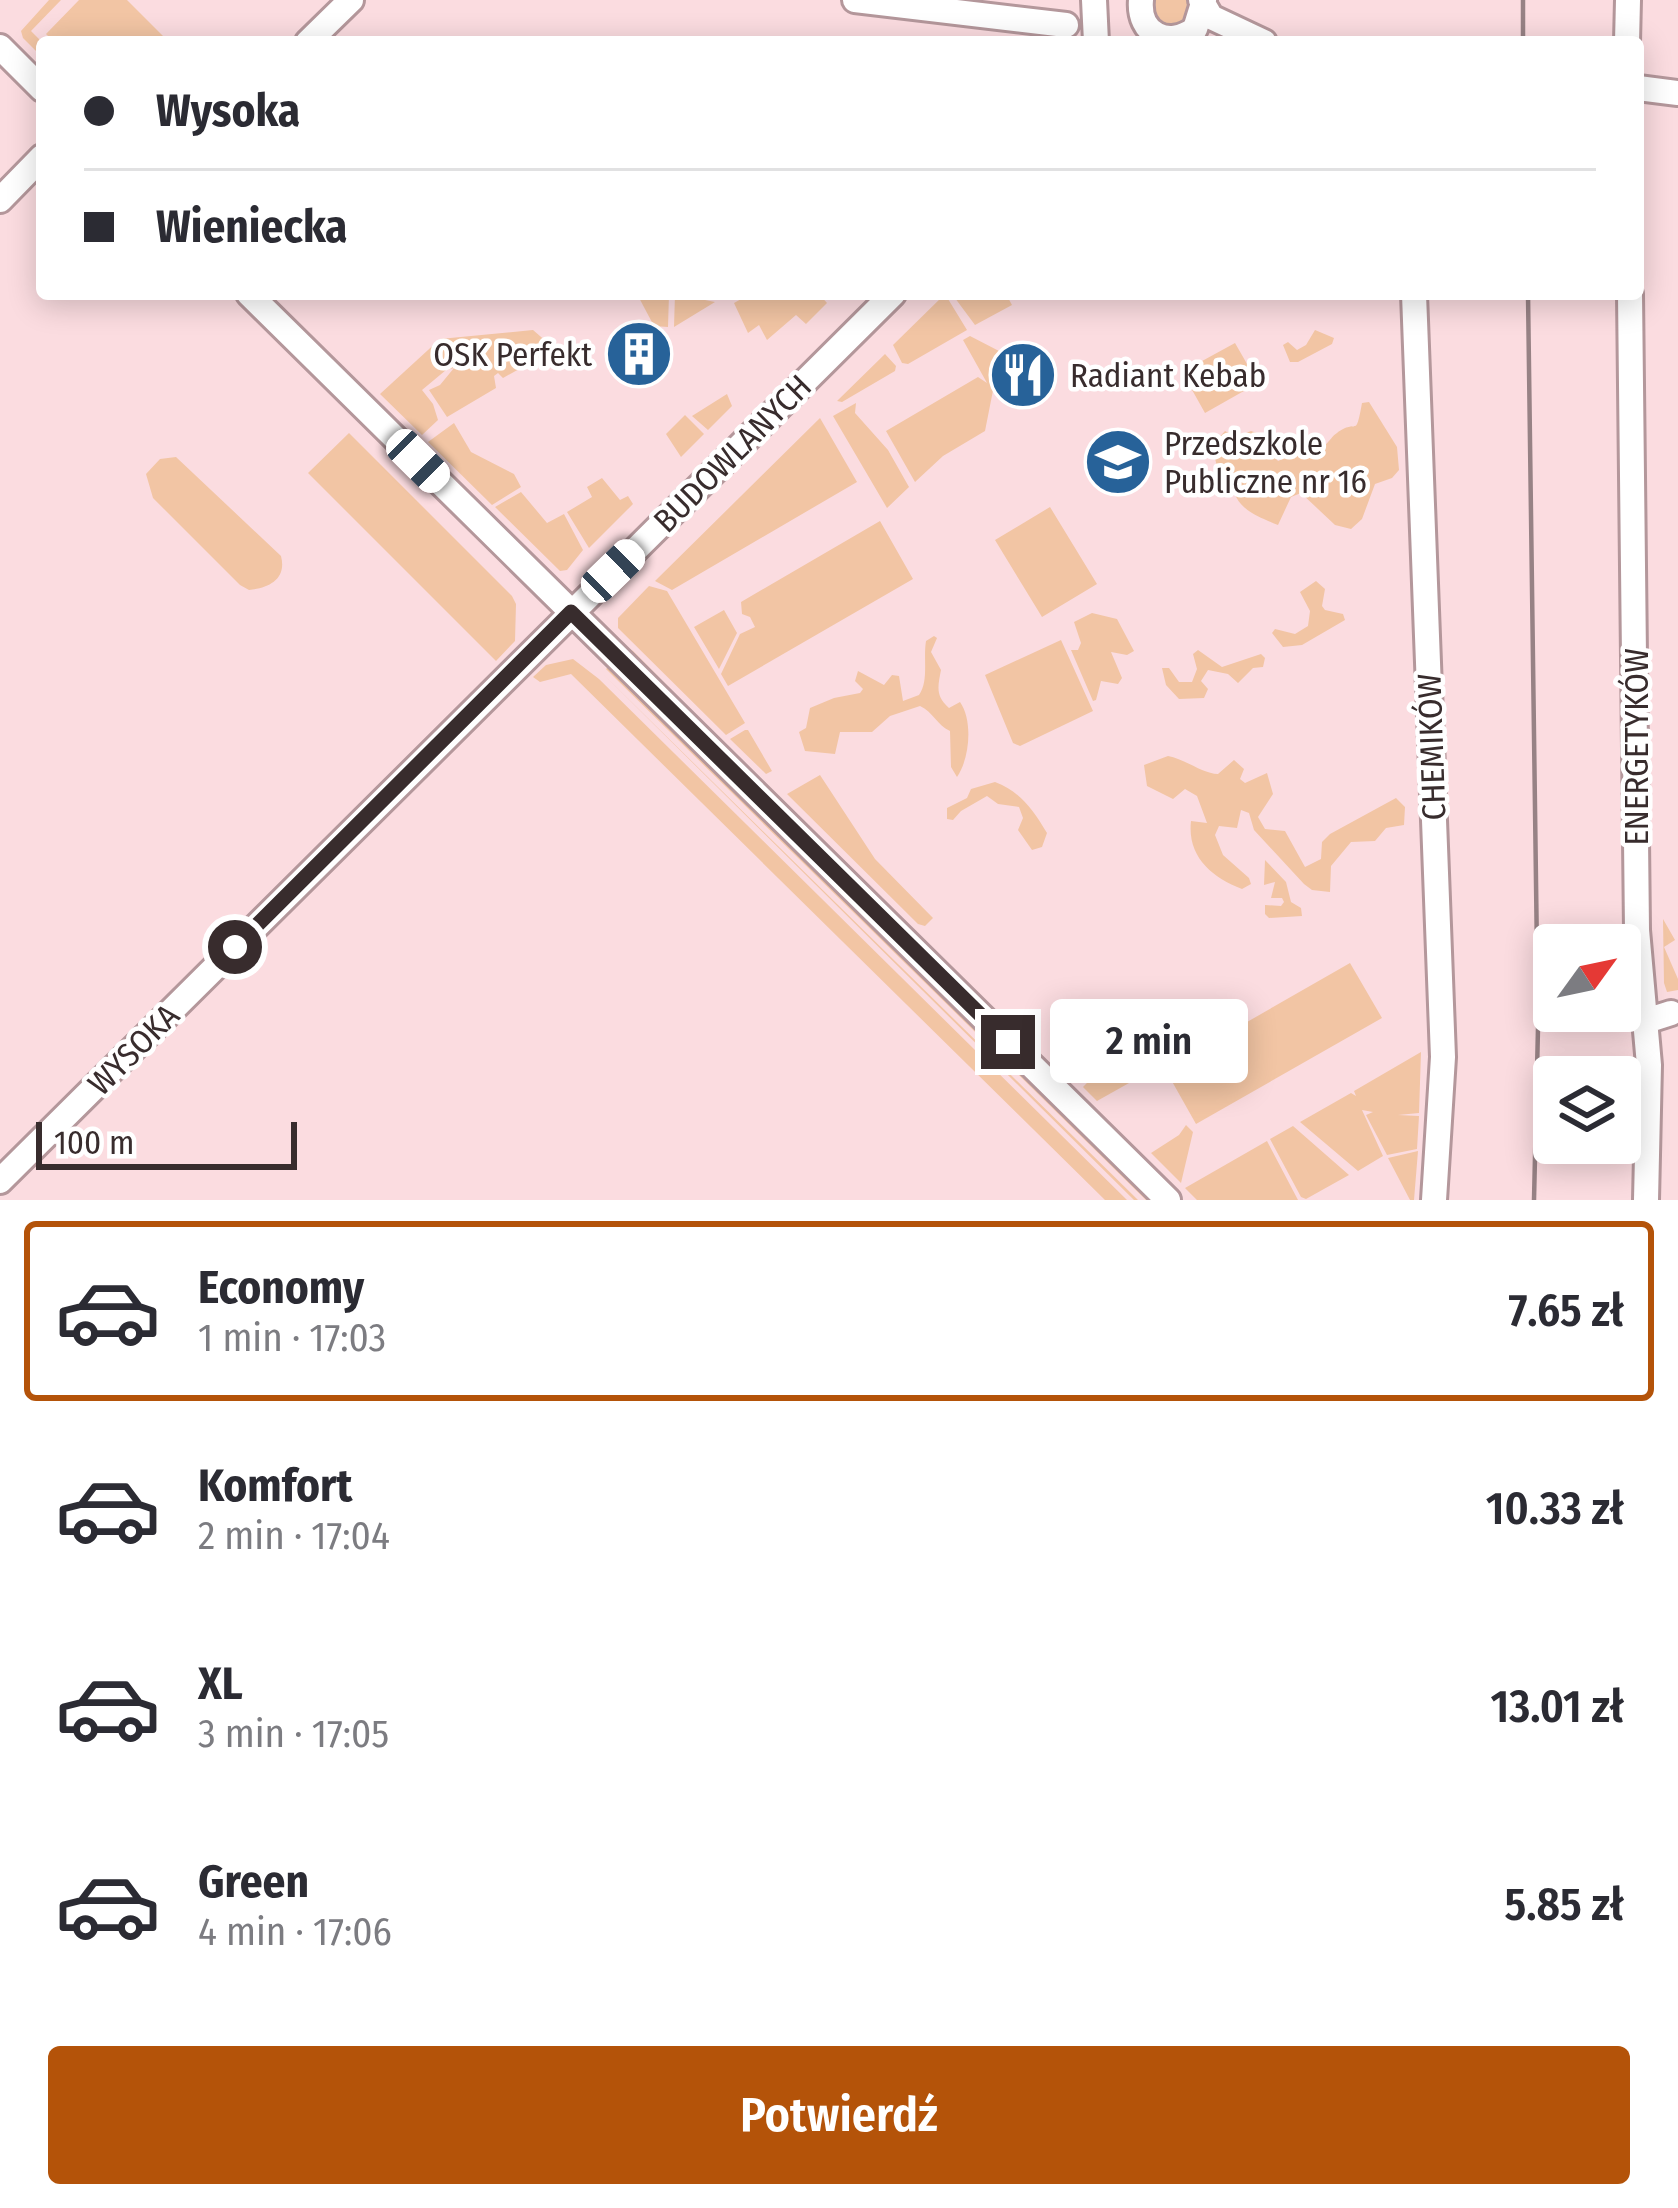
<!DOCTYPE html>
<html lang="pl">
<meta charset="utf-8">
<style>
body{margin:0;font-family:"Fira Sans Condensed",sans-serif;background:#f2f2f3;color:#2b2b33;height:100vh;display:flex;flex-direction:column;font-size:45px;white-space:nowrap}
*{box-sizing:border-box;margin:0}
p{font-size:39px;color:#7c7c81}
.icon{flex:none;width:66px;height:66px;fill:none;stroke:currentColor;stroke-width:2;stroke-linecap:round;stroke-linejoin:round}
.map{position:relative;height:1200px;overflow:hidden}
.side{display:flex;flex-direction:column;background:#fff;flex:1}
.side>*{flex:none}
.top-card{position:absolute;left:36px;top:36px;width:1608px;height:264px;border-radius:12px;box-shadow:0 6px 30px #0003;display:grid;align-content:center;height:264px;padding:0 48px;background:#fff}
.needle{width:78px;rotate:57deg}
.buttons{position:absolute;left:1533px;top:924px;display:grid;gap:24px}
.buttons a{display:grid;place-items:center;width:108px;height:108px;border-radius:12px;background:#fff;box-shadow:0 6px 30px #0003;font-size:60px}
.scale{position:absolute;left:36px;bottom:30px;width:261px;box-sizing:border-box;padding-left:12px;border:6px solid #382c2d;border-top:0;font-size:33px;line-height:42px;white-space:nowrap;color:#382c2d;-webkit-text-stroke:9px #fff;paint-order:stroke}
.end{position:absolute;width:54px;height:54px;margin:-27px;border:15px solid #382c2d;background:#fff;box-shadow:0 0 0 6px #fff}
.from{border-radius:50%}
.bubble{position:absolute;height:84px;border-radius:12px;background:#fff;box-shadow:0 6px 30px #0003;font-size:39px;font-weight:600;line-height:84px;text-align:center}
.car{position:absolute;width:36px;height:72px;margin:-36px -18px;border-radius:15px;box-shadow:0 0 9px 3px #0007;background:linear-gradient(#fff 24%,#345 0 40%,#fff 0 76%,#345 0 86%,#fff 0)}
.top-card b{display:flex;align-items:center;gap:42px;height:114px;font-size:45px}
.top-card b+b{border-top:3px solid #e1e1e2}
.top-card i{width:30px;height:30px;background:#2b2b33}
ul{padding:21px 0 0;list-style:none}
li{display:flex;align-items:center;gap:36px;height:180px;margin:0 24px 18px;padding:0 24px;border:6px solid transparent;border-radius:12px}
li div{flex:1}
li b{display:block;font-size:45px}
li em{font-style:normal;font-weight:600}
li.selected{border-color:#b45309}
li>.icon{width:108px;height:108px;stroke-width:1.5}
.action{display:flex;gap:24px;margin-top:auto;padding:24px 48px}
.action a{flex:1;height:138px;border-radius:12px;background:#b45309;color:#fff;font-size:48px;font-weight:600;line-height:138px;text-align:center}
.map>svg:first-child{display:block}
.green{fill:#f2c5a4}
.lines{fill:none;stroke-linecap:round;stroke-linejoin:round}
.minor-casing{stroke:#b4979b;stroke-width:30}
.minor{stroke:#fff;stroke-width:24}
.rail{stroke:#978285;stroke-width:4.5}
.route{stroke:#382c2d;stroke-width:15}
.labels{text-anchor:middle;stroke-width:9;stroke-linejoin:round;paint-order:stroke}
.poi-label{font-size:33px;fill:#382c2d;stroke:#fff;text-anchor:start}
.street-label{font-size:33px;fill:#382c2d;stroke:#fff}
</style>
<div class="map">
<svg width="1678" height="1200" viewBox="0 0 1678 1200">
<rect width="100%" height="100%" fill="#fbdce0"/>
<path class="green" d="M 49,0 L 61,0 L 31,31 L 42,42 L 42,57 L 23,38 L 21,31 Z
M 79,0 L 127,0 L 169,42 L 54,42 L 46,34 Z
M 1153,0 L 1190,0 L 1186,21 L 1175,26 L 1161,24 L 1153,13 Z
M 637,294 L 669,294 L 668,327 L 654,326 Z
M 675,294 L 715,302 L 674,327 Z
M 750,294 L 819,294 L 827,303 L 806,324 L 796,315 L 767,340 L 759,325 L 748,333 L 734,303 Z
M 945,294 L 967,330 L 908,364 L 902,363 L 893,345 Z
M 952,294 L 1006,294 L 1012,305 L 975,325 Z
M 533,330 L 555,349 L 503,378 L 498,373 L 494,376 L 496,388 L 447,417 L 429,390 L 440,385 L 454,368 L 446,370 L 422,390 L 433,404 L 438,420 L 422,435 L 380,394 L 440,339 Z
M 1315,330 L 1334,338 L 1332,344 L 1298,362 L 1290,362 L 1283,345 L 1288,342 L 1297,350 L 1306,345 Z
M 970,336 L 999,351 L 1000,355 L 985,431 L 943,456 L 915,482 L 886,431 L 978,377 L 987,383 L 963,340 Z
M 1235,343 L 1258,383 L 1205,413 L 1182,372 Z
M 885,354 L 896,366 L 895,371 L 842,402 L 837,401 Z
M 727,394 L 732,406 L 708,430 L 692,416 Z
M 1369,402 L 1397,447 L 1399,470 L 1392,478 L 1375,484 L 1362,519 L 1351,529 L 1335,525 L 1301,493 L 1291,497 L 1278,525 C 1254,515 1231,507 1232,477 L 1217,467 L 1212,445 L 1225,431 L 1236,437 L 1251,431 L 1257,433 L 1278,461 L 1301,451 L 1315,438 L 1325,445 C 1330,441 1332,436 1337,433 C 1358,417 1355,441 1362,403 Z
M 856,403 L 855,413 L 888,450 L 909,487 L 887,508 L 833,416 Z
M 685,415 L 704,434 L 681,457 L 666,434 Z
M 820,418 L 857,482 L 672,590 L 655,581 Z
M 454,423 L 471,452 L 514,474 L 521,487 L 492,505 L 428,442 Z
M 349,433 L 512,596 L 516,604 L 515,641 L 496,661 L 308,473 Z
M 176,457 L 281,556 C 287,579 269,588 249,590 L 240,585 L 153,498 L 146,474 L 160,459 Z
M 602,478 L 620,500 L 628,496 L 633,504 L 589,548 L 567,512 L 592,497 L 587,487 Z
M 521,492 L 547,523 L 564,514 L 583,550 L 567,570 L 560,571 L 495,507 Z
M 1050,507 L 1097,584 L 1042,617 L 995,540 Z
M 880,521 L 913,579 L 728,686 L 721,674 L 740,634 L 755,627 L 750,617 L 742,614 L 741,602 Z
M 1316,581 L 1325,589 L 1322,606 L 1325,610 L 1343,614 L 1345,620 L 1302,645 L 1283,647 L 1272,633 L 1275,629 L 1295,634 L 1308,626 L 1310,611 L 1300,592 Z
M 649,586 L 667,591 L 745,723 L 726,735 L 618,628 L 618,618 Z
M 724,610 L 737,633 L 719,669 L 694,627 Z
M 1092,613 L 1117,619 L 1134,651 L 1127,655 L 1111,652 L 1122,678 L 1118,684 L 1101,681 L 1096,700 L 1093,701 L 1071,650 L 1078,650 L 1081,643 L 1074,622 Z
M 934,636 L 937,638 L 931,652 L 941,670 C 938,686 935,696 949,708 L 960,702 C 973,720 970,758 957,777 L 951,767 L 950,731 C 937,725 933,712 920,706 L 890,716 L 872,732 L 840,732 L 835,754 L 805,751 L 799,732 L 806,728 L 810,708 L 834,698 L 860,693 L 863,689 L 855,681 L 858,671 L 884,685 L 892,675 L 899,676 L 903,701 L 919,695 C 929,681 923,659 926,641 Z
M 1061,640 L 1093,711 L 1020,746 L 1013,743 L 985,675 Z
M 628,648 L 633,651 L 758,778 L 624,651 Z
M 1198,650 L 1222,667 L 1261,654 L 1265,658 L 1263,667 L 1253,668 L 1238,683 L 1228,674 L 1208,670 L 1201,681 L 1208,689 L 1204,698 L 1179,699 L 1166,685 L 1162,668 L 1169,668 L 1179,682 L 1192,682 L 1197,669 L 1193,654 Z
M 573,659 L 599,679 L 1127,1200 L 1105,1200 L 571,674 L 540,682 L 533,677 L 546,665 Z
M 611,664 L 1155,1200 L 1146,1200 L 606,669 Z
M 602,673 L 1138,1200 L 1134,1200 Z
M 745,730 L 748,730 L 772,771 L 766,774 L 730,739 Z
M 1168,756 C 1185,759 1203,774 1218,774 L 1234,760 L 1244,769 L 1240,779 L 1245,783 L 1267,773 L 1273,794 L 1258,817 L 1265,829 L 1285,831 L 1305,867 L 1321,859 L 1322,842 L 1330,834 L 1396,798 L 1405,807 L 1404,825 L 1386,828 L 1375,841 L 1351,842 L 1331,866 L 1330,892 L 1312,890 L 1304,884 L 1254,830 L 1249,813 L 1241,810 L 1237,828 L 1219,826 L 1215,835 L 1223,855 L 1249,878 L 1251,884 L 1242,889 C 1211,877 1187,856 1191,821 L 1207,823 L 1197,796 L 1185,789 L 1173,799 L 1147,786 L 1144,765 Z
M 820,775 L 875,859 L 933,918 L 925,926 L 918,924 L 787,794 Z
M 995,782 C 1021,792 1033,810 1047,833 L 1042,847 L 1032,850 L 1018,830 L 1023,818 L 1019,807 L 998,804 L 987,796 L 961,811 L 953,820 L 947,819 L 947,808 L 967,798 L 971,789 Z
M 1265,860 L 1286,882 L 1291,902 L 1301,908 L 1302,916 L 1269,918 L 1265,914 L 1265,905 L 1281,906 L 1284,902 L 1282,898 L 1271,898 L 1275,882 L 1264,885 Z
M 1663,919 L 1675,940 L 1664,947 L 1678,979 L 1678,990 L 1667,992 L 1664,983 Z
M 1350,963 L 1382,1018 L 1196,1124 L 1165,1069 Z
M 1128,1018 L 1155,1064 L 1118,1050 Z
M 1421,1052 L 1419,1113 L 1398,1115 L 1419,1116 L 1417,1149 L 1387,1155 L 1366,1115 L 1373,1112 L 1362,1110 L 1383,1156 L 1358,1171 L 1300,1122 L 1351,1093 L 1356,1096 L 1354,1091 Z
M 1115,1054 L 1154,1069 L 1097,1101 L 1083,1087 Z
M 1186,1125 L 1193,1132 L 1181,1183 L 1151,1153 L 1179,1135 Z
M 1293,1126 L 1349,1175 L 1306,1199 L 1301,1197 L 1270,1139 Z
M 1267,1141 L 1298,1200 L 1197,1200 L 1185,1188 Z
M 1418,1151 L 1414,1200 L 1410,1200 L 1388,1158 Z"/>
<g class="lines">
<defs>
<path id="minor" d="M 855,0 L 1066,25
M 1094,0 L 1096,42
M 1141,0 C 1138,34 1168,49 1195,29 L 1204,0
M 1201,0 L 1211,17 L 1264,42
M 308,42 L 351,0
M 1627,42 L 1628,0
M 0,47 L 42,89
M 1638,88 L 1678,93
M 0,200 L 42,157
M 249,294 L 1168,1200
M 1414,294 L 1443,1057 L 1434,1200
M 1630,294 L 1637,930 L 1649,1065 L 1646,1200
M 1646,1021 L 1671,1013
M 0,1181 L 893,294"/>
</defs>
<use href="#minor" class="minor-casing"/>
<use href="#minor" class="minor"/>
<path class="rail" d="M 1523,0 L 1523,42
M 1528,294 L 1538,1028 L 1534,1200"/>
</g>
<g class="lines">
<path class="route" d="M 235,947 L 571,612 L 1008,1042"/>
</g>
<defs>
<symbol id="building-disc" viewBox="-11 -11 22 22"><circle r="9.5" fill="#276299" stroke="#fff"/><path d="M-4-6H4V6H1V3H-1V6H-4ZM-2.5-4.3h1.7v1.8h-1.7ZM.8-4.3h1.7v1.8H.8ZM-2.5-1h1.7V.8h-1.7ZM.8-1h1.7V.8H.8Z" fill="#fff"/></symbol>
<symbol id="restaurant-disc" viewBox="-11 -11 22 22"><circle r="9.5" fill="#276299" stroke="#fff"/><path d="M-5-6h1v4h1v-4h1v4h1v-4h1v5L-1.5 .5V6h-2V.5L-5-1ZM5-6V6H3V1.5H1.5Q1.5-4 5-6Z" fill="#fff"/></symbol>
<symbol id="school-disc" viewBox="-11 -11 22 22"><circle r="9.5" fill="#276299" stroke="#fff"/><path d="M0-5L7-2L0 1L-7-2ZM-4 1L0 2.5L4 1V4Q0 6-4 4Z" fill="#fff"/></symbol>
</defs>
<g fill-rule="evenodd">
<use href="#building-disc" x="601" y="316" width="76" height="76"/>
<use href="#restaurant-disc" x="985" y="337" width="76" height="76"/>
<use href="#school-disc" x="1080" y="424" width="76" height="76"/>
</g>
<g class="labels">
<g class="poi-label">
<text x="592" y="366" text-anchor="end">OSK Perfekt</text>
<text x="1070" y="387">Radiant Kebab</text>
<text x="1164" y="455">Przedszkole<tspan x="1164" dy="38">Publiczne nr 16</tspan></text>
</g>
<g class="street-label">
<text transform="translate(732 453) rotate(-45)" y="12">BUDOWLANYCH</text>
<text transform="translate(1431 747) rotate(-92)" y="12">CHEMIKÓW</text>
<text transform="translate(1636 747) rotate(-90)" y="12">ENERGETYKÓW</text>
<text transform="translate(133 1049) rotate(-45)" y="12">WYSOKA</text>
</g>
</g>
</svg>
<div class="buttons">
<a><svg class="needle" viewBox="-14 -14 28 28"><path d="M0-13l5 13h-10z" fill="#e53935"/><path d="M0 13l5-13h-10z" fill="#7c7c81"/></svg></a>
<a><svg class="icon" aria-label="layers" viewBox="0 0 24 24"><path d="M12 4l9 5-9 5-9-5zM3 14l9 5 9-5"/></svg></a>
</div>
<div class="scale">100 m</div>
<i class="end from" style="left:235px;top:947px"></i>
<i class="end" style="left:1008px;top:1042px"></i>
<div class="bubble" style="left:1050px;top:999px;width:198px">2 min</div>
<i class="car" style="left:418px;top:461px;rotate:135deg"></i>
<i class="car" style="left:613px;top:571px;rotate:46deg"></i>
<div class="top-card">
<b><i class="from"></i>Wysoka</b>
<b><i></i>Wieniecka</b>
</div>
</div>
<section class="side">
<ul>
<li class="selected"><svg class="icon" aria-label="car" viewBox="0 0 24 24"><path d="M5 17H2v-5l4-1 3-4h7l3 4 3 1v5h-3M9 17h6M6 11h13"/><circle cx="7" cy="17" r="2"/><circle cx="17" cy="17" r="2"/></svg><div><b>Economy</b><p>1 min · 17:03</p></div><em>7.65 zł</em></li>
<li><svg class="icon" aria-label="car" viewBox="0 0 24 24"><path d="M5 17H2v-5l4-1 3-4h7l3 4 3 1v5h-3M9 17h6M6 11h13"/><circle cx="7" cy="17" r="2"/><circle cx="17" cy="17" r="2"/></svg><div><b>Komfort</b><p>2 min · 17:04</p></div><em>10.33 zł</em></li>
<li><svg class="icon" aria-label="car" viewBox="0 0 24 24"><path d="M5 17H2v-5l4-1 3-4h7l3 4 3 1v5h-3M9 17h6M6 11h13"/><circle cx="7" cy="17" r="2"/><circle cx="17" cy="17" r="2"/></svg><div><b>XL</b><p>3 min · 17:05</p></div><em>13.01 zł</em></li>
<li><svg class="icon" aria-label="car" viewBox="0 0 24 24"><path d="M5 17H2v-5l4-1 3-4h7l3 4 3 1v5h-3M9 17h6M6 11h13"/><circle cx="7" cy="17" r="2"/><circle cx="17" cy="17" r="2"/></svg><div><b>Green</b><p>4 min · 17:06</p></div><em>5.85 zł</em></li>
</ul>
<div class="action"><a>Potwierdź</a></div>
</section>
